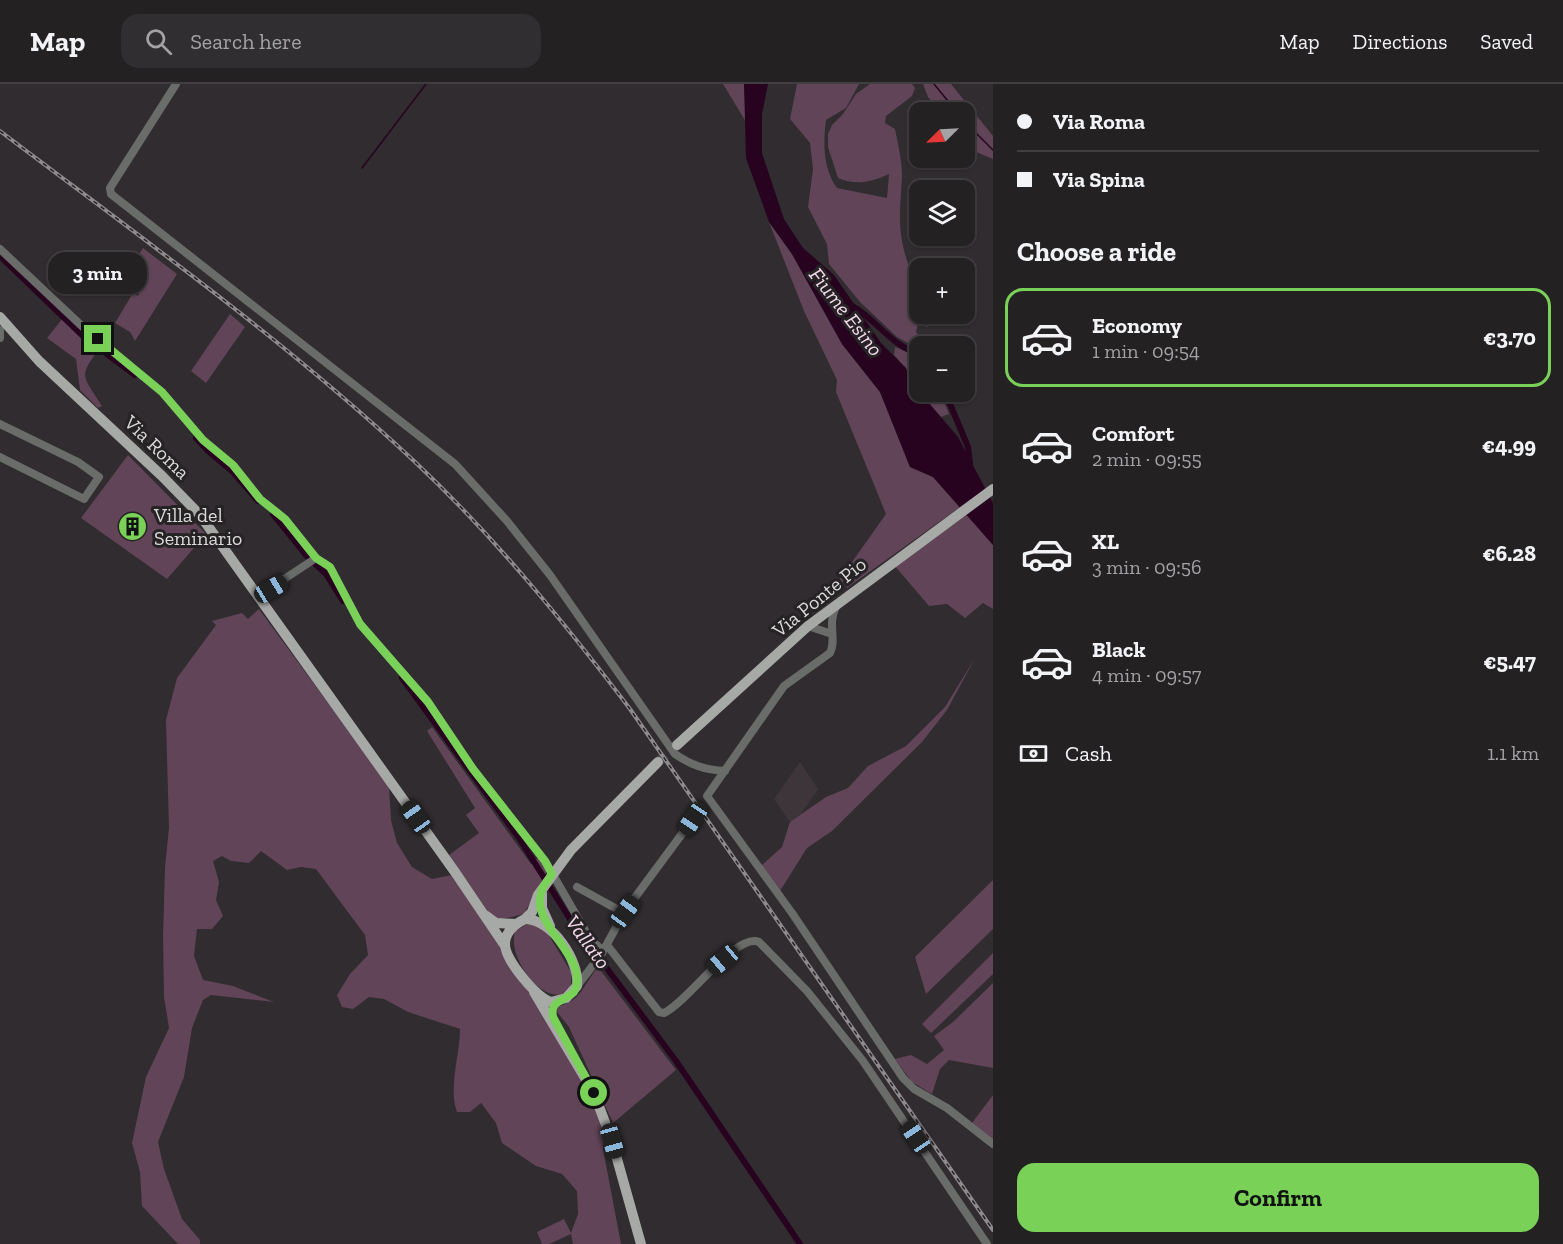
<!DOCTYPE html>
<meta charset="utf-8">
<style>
body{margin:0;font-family:"Zilla Slab",serif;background:#302e30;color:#f1f3f6;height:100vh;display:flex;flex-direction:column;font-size:22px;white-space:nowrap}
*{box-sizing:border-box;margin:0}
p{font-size:20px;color:#a3a3a6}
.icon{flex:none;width:33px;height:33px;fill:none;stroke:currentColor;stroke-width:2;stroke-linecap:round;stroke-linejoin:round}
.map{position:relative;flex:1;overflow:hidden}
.sheet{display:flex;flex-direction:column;background:#242123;width:570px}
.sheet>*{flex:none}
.top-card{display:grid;align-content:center;height:132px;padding:0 24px;background:#242123}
.needle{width:39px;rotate:246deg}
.buttons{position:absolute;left:909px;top:18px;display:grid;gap:12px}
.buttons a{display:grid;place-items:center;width:66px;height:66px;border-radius:12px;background:#242123;box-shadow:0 2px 4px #0004,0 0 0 2px #413e41;font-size:30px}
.end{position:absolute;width:27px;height:27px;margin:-14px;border:8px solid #79d158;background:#111;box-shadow:0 0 0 3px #111}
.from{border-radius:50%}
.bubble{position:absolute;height:42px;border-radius:18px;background:#242123;box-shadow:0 2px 4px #0004,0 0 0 2px #413e41;font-size:20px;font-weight:700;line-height:42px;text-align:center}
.car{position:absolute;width:18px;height:36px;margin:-18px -9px;border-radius:8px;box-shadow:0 0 4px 2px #0007;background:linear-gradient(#222 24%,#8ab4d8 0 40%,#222 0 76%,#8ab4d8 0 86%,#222 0)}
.top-card b{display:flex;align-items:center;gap:21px;height:57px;font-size:22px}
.top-card b+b{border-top:2px solid #413e41}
.top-card i{width:15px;height:15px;background:#f1f3f6}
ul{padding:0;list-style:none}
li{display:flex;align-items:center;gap:18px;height:99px;margin:0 12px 9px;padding:0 12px;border:3px solid transparent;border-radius:18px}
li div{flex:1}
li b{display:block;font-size:22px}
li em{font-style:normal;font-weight:700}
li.on{border-color:#79d158}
li>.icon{width:54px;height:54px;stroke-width:1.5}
h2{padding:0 24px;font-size:27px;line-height:72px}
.pay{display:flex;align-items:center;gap:15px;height:66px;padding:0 24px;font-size:22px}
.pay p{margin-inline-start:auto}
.cta{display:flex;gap:12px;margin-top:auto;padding:12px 24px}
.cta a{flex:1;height:69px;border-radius:18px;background:#79d158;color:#111;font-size:24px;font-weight:700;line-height:69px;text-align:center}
header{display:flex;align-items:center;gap:36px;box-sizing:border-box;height:84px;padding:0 30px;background:#242123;border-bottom:2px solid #413e41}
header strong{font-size:28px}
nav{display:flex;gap:33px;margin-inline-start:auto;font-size:21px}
.search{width:420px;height:54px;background:#302e30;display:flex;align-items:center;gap:15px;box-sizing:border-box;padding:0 21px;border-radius:18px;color:#a3a3a6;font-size:22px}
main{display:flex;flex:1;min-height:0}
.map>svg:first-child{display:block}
.built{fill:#3e353b}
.green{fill:#614458}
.water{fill:#280320}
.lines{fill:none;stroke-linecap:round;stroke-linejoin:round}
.stream{stroke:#280320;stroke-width:1.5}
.canal{stroke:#280320;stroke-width:6}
.major-tunnel{stroke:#4a4649;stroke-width:10;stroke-dasharray:10 5;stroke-linecap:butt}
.minor{stroke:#6a6c6a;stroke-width:8}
.major{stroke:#a6a9a5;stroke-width:10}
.rail-casing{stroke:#8e8b8d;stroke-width:4}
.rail{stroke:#262325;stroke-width:1.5;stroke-dasharray:4.5;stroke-linecap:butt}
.route{stroke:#79d158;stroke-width:8}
.labels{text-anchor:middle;stroke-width:6;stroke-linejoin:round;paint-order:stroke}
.street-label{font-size:20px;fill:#dcdadb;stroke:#262325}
.poi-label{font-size:20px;fill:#dcdadb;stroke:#262325;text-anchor:start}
.water-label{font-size:21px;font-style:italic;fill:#f7d9ed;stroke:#262325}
</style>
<header>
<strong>Map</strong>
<div class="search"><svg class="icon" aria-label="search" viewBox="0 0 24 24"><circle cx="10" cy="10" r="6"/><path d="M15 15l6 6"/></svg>Search here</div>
<nav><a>Map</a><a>Directions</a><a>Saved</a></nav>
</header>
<main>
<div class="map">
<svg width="993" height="1160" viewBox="0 0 993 1160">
<rect width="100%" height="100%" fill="#302c2f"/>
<path class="built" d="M 800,678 L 818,705 L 801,730 L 790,738 L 774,715 Z"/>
<path class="green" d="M 723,0 L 744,0 L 746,38 Z
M 797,0 L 859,0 L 846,24 L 826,36 C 823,60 823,84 837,104 L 887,114 L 889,90 C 872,98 856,102 838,94 L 828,63 L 828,50 L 832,41 L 843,30 L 856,10 L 870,0 L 912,0 L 915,4 L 912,12 L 886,32 L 885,39 L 895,45 C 898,60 902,76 902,92 C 901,114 898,134 902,157 C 906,181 920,205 920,230 L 923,230 L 928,243 L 918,240 L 916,248 L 927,262 L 919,265 L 897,253 L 860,218 L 829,180 L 827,160 L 808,123 L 813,85 L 810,59 L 790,35 Z
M 923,0 L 951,0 L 993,52 L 993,75 L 969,65 L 965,55 L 964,28 L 940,28 L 928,13 Z
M 769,138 L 792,170 L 842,260 L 880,308 L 910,383 L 933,393 L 960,423 L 847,504 L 840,495 L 886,430 L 836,308 L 837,296 L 804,227 Z
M 143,164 L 177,190 L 135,257 L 130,248 L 115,239 L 133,209 L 138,212 L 145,198 L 126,190 Z
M 66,230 L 102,261 C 79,293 80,288 102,322 L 98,324 L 80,306 L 76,275 L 47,254 Z
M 230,230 L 245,243 L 206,299 L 191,287 Z
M 895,263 L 919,272 L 920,308 L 940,308 L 949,330 L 941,333 C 931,322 920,312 912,300 C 906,289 903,280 894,271 Z
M 128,371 L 206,450 L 167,495 L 81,434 Z
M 967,431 L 993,461 L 993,525 L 983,519 L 965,534 L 947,520 L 929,522 L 894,481 Z
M 259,525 L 389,702 L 391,736 L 397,759 L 412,783 L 432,795 L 452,791 L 530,909 L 585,1002 L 604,1043 L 603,1065 L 621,1160 L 573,1160 L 571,1150 L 549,1160 L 542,1160 L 537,1148 L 564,1135 L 571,1149 L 578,1130 L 577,1107 L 562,1090 L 536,1082 L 502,1059 L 496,1039 L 481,1019 L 470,1028 L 457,1028 C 448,1004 460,971 460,945 L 408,928 L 384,915 L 369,913 L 353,925 L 342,923 L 337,911 L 350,890 L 368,871 L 365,851 L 316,785 L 301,783 L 287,786 L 261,767 L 249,779 L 231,777 L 222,772 L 213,777 L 219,798 L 216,816 L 223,832 L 212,845 L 197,845 L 194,872 L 203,896 L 233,902 L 274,918 L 211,911 L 203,916 L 192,944 L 184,993 L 158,1058 L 164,1085 L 182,1135 L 200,1156 L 200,1160 L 178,1160 L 142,1122 L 140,1088 L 132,1059 L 146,993 L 169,944 L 164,913 L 163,853 L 165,783 L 169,744 L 166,636 L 177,594 L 216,541 L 212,537 L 242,529 L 248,535 Z
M 975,574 L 947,626 L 922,658 L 832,747 L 807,764 L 780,807 L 761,782 L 782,763 L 790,738 L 826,713 L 848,704 L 868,682 L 906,662 L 945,623 Z
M 432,643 L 531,780 L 539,773 L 547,787 L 524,830 L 499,836 L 490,831 L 449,771 L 479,749 L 466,731 L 475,724 L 427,647 Z
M 993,796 L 993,845 L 926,910 L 915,873 Z
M 532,840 L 545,845 L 571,888 L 571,901 L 562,910 C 538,917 507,870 515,848 L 525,841 Z
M 993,869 L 993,890 L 931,949 L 922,940 Z
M 598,883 L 676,986 L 613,1039 L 569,943 L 557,928 L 559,922 C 581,917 584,900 598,883 Z
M 993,899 L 993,984 L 949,976 L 940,985 L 932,1010 L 912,998 L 895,975 L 911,971 L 927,980 L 944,966 L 934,952 L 953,938 Z
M 993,1011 L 993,1057 L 972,1039 Z"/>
<path class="water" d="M 744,0 L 768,0 L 762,30 L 762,69 L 784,135 L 803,164 L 834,191 L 881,259 L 906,284 L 911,298 L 958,353 L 993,419 L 993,461 L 933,393 L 910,383 L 880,308 L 842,260 L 792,170 L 769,138 L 746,74 Z"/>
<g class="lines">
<path class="stream" d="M 934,0 L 957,28
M 964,37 L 993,66
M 362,84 L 426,0"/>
<path class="canal" d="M 0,172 L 83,252 L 135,291
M 852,222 C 876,235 892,263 920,270
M 945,308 L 968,363 L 970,380
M 196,354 L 208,367 L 233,388 L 258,417
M 273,430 L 306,471 L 326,490 L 343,517
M 402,594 L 519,754 L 570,835 L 676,977 L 800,1160"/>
<path class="major-tunnel" d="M 658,678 L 677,661"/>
<path class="minor" d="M 176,0 L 110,104 L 111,110 L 455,380 L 507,437 L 550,491 L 675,670 C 691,681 705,686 725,687
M 0,165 L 85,245 L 162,308 L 203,356 L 233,381 L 260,415 L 285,435 L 316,474 L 330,483 L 360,540 L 428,618 L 473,685 L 545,777 L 590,855 L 603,867
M 0,246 L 0,254
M 0,340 L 78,378 L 99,393 L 84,415 L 0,373
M 257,513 L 316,474
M 836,523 C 827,540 837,555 830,569 L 784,602 L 707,712 L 792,829 L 903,994 L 914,1005 L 947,1024 L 993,1060
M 808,542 L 832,550
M 577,803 L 624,829
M 607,861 L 659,928 L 664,929 C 687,919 736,848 759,858 L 807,907 L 863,977 L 987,1160
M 577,902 L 601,871 L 625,827 L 693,735"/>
<path class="major" d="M 0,233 L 39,277 L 162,392 L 200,431 L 455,788 L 505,862
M 677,661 L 808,542 L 993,405
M 542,809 L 542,824 L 550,842
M 485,831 L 496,839 L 516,840
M 525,835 C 552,835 580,877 577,902 L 566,914 L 551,918 C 536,913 505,876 505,860 C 505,848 515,840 525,835 Z
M 525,835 L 532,828 L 538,811 L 571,766 L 658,678
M 534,908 L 594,1009 L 612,1057 L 641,1160"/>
<defs>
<path id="rail" d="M 0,47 C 140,153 285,256 414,377 C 494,452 564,538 630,625 L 993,1146"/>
</defs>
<use href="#rail" class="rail-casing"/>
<use href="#rail" class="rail"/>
</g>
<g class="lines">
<path class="route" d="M 98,255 L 162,308 L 203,356 L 233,381 L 260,415 L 285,435 L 316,474 L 330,483 L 360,540 L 428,618 L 473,685 L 545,777 L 552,790 C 549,795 544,800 542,806 C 527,841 592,873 574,908 C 563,918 550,916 553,933 L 594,1009"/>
</g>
<defs>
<symbol id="building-disc" viewBox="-11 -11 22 22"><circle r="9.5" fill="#79d158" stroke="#262325"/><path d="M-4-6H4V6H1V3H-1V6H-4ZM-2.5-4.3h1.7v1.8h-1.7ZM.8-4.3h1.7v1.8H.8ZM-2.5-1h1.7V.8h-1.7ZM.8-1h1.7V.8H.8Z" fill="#111"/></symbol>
</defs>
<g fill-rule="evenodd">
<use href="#building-disc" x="116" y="426" width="33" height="33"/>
</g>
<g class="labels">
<g class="street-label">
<text transform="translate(157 363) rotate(44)" y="7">Via Roma</text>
<text transform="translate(819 513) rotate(-39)" y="7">Via Ponte Pio</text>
</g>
<g class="poi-label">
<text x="154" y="438">Villa del<tspan x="154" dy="23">Seminario</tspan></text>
</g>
<g class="water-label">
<text transform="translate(846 228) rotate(52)" y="7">Fiume Esino</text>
<text transform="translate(588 858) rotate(54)" y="7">Vallato</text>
</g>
</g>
</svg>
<div class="buttons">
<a><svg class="needle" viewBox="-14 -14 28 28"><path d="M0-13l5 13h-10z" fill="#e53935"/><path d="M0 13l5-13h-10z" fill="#a3a3a6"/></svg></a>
<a><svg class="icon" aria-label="layers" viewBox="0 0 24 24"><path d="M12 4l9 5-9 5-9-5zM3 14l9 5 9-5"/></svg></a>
<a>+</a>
<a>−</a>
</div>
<i class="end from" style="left:594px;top:1009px"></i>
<i class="end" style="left:98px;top:255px"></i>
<div class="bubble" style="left:48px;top:168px;width:99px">3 min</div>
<i class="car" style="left:271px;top:505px;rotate:59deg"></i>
<i class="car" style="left:416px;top:733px;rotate:325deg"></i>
<i class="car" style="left:693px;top:735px;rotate:214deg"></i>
<i class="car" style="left:625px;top:828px;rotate:36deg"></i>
<i class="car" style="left:723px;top:876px;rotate:230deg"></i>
<i class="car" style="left:916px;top:1053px;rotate:326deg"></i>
<i class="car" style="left:612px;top:1057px;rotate:164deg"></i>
</div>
<section class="sheet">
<div class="top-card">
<b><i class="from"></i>Via Roma</b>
<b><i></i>Via Spina</b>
</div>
<h2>Choose a ride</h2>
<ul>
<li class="on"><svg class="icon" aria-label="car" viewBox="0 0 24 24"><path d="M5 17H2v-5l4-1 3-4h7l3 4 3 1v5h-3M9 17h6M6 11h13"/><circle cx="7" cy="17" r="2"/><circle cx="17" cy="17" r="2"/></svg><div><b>Economy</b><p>1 min · 09:54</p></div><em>€3.70</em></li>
<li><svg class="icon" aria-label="car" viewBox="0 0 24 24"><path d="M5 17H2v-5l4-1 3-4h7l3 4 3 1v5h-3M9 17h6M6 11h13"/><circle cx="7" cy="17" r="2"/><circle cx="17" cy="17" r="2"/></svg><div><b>Comfort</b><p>2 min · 09:55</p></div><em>€4.99</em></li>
<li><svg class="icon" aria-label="car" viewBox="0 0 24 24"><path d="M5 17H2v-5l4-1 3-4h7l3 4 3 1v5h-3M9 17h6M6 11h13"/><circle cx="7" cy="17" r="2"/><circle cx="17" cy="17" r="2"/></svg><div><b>XL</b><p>3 min · 09:56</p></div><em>€6.28</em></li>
<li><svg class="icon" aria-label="car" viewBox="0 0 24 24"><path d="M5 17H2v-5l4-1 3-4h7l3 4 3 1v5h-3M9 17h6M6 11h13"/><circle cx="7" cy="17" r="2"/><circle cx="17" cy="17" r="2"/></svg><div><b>Black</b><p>4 min · 09:57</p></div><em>€5.47</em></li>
</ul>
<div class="pay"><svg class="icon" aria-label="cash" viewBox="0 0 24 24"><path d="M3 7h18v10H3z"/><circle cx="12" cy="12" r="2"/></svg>Cash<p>1.1 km</p></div>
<div class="cta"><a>Confirm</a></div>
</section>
</main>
